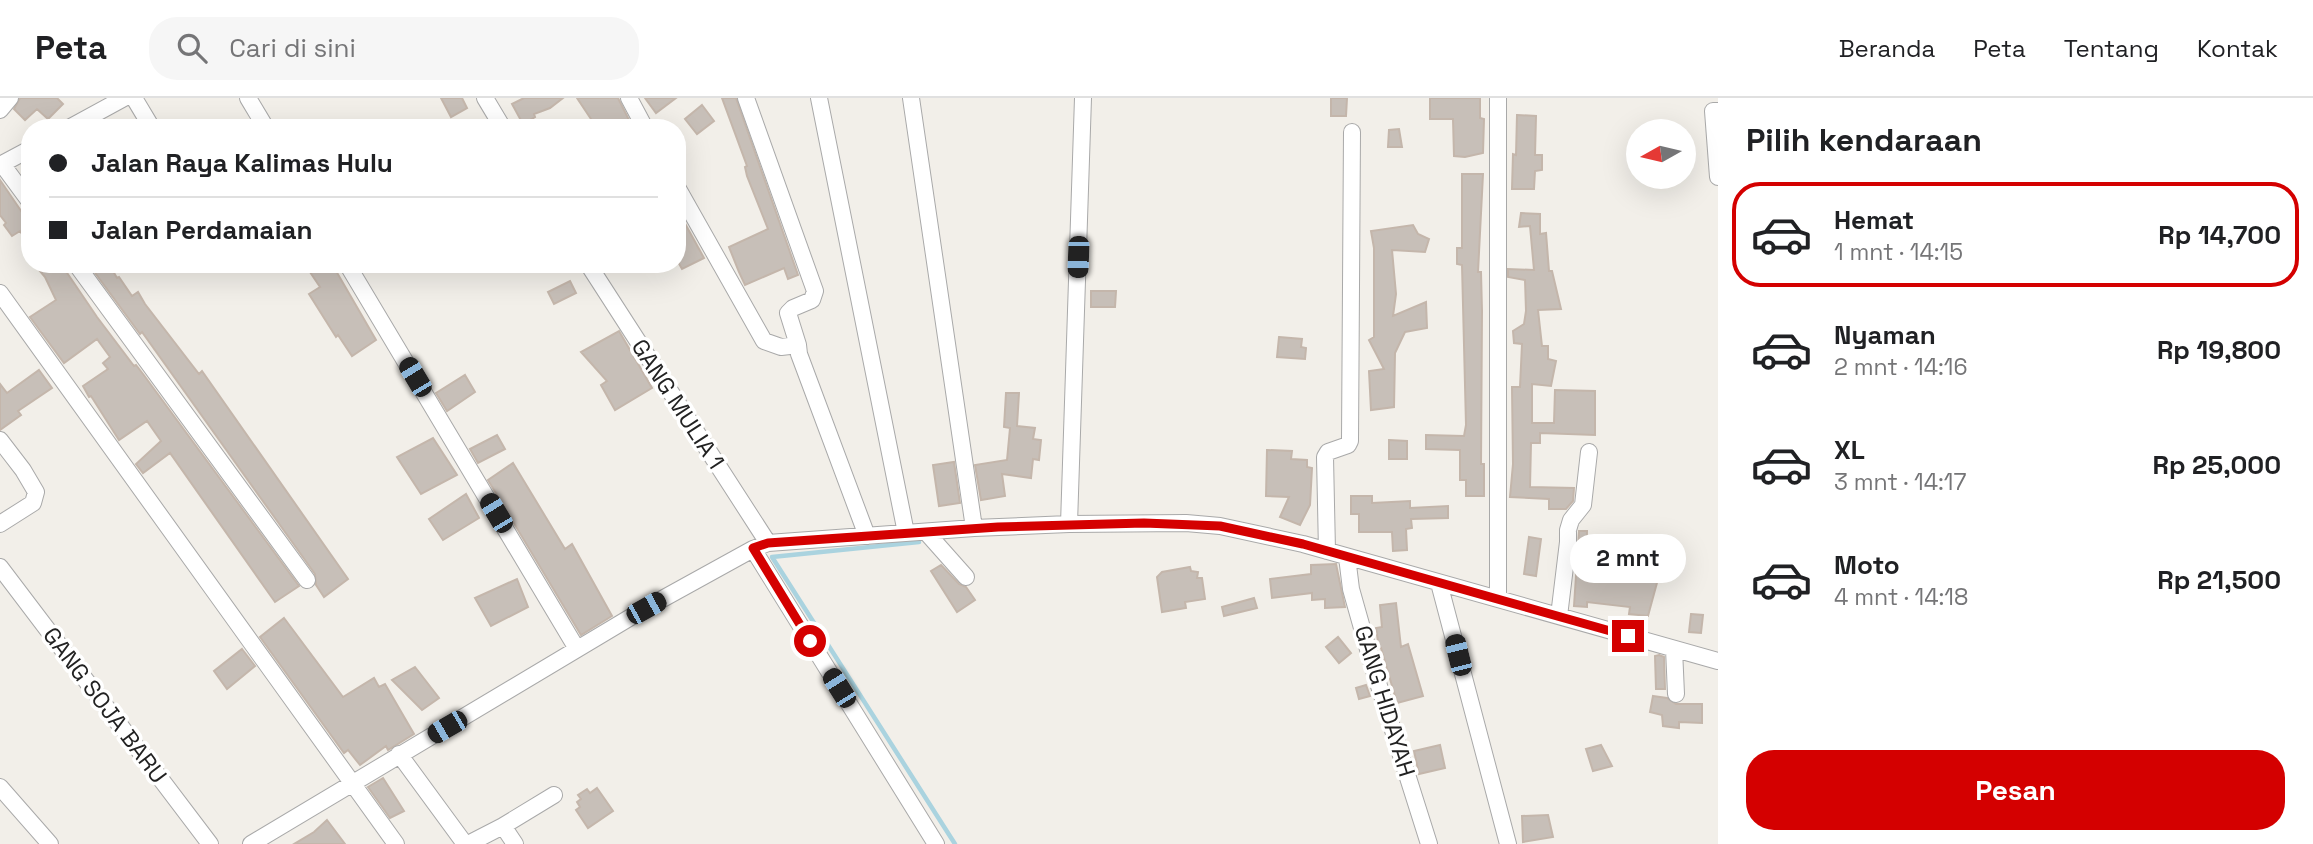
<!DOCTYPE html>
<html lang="id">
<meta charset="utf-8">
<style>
body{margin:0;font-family:"Space Grotesk",sans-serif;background:#f6f6f6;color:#202124;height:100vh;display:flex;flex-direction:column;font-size:26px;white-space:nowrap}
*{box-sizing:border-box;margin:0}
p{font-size:23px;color:#757577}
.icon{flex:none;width:38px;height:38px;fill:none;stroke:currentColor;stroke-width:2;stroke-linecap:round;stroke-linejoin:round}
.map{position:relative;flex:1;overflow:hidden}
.drawer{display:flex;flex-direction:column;background:#fff;width:595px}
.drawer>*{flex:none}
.banner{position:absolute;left:21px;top:21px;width:665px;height:154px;border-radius:28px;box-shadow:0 7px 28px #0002;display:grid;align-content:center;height:154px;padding:0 28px;background:#fff}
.needle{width:46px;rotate:262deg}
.controls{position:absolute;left:1626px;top:21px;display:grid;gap:14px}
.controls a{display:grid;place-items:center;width:70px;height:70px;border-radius:50%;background:#fff;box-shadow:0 7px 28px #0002;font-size:35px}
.end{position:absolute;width:32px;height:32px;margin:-16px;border:9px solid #d40000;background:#fff;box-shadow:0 0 0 4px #fff}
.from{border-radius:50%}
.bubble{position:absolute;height:49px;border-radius:24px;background:#fff;box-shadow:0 7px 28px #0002;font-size:23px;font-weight:700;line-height:49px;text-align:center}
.car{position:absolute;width:21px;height:42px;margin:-21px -10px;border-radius:9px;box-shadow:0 0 5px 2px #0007;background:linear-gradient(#222 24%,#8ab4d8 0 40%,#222 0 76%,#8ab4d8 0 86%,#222 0)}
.banner b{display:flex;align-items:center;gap:24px;height:66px;font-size:26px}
.banner b+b{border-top:2px solid #e0e0e0}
.banner i{width:18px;height:18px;background:#202124}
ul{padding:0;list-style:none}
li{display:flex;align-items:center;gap:21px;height:105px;margin:0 14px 10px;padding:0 14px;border:4px solid transparent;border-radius:28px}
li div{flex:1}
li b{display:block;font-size:26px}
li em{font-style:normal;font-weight:700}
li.current{border-color:#d40000}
li>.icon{width:63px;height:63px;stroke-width:1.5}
h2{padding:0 28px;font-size:32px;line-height:84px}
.cta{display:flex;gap:14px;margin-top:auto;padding:14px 28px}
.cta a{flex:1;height:80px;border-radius:28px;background:#d40000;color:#fff;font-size:28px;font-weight:700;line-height:80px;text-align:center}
header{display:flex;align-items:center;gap:42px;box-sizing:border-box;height:98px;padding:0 35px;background:#fff;border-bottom:2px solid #e0e0e0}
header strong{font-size:33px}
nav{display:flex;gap:38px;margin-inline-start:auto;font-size:24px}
.search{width:490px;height:63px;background:#f6f6f6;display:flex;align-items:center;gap:18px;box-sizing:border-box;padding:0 24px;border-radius:28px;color:#757577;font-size:26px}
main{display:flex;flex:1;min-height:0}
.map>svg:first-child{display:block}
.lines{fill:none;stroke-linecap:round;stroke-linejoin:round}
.stream{stroke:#aad3df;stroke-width:4.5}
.building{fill:#c7bfb8;stroke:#c4b6ab;stroke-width:2}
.minor-casing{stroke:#a9a9a9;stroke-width:18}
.minor{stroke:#fff;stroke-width:16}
.route{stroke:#d40000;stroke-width:9}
.labels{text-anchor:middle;stroke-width:7;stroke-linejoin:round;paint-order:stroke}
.street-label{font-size:23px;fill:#222;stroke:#fff}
</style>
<header>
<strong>Peta</strong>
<div class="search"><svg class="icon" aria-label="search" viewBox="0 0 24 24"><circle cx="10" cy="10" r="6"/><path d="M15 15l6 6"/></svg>Cari di sini</div>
<nav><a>Beranda</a><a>Peta</a><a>Tentang</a><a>Kontak</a></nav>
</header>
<main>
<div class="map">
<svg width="1718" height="746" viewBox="0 0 1718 746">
<rect width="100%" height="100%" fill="#f2efe9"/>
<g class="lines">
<path class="stream" d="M 919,444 L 772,459 L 955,746"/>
</g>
<path class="building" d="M 20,0 L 57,0 L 63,6 L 48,21 L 37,11 L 25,22 L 14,11 Z
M 441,0 L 462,0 L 467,10 L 451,19 Z
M 524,0 L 563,0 L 550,10 L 534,16 L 535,19 L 523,26 L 512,6 Z
M 577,0 L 618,0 L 633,30 L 597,30 Z
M 645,0 L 676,0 L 656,15 Z
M 722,0 L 736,0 L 798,177 L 788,181 L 784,170 L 745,187 L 739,174 L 729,149 L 768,131 L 747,78 L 745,69 L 747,68 Z
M 1331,0 L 1347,0 L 1346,18 L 1331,18 Z
M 1430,0 L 1480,0 L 1480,20 L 1484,21 L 1483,55 L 1465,59 L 1454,58 L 1453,21 L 1430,21 Z
M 702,7 L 714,23 L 697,36 L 685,21 Z
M 1517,17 L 1536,18 L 1535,57 L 1542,57 L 1542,72 L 1535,73 L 1534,91 L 1512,91 L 1513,56 L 1516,57 Z
M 1399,31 L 1402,49 L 1388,49 L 1389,32 Z
M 1462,76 L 1483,76 L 1478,174 L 1481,174 L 1482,213 L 1481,366 L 1484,366 L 1484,398 L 1466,398 L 1466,382 L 1460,382 L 1460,352 L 1426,351 L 1426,337 L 1464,338 L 1466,327 L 1462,167 L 1457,166 L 1457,150 L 1462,150 Z
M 0,82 L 30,126 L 30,148 L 20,133 L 12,138 L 4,127 L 6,125 L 0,117 Z
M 677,111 L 704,160 L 682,171 L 677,162 Z
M 1521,115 L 1540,116 L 1540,136 L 1546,135 L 1549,173 L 1552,173 L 1561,211 L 1538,212 L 1542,248 L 1548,248 L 1548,261 L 1556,263 L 1551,288 L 1532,286 L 1532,325 L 1554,325 L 1555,292 L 1595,293 L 1595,337 L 1540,335 L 1540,345 L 1531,345 L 1530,389 L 1574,390 L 1573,403 L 1566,411 L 1549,411 L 1549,401 L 1510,399 L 1513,366 L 1512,289 L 1520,289 L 1522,246 L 1514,245 L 1513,233 L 1524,226 L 1526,213 L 1525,182 L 1508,179 L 1508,171 L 1534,172 L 1530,128 L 1519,129 Z
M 1413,127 L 1418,136 L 1429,141 L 1425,154 L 1392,152 L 1396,196 L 1393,218 L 1426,204 L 1427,230 L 1405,234 L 1395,255 L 1394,309 L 1371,312 L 1369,273 L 1384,271 L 1369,242 L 1374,239 L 1374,150 L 1371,133 Z
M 34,166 L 61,166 L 97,219 L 134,268 L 136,267 L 143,276 L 299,488 L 275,504 L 170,355 L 143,375 L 136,366 L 161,343 L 147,323 L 119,342 L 91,298 L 89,299 L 83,288 L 108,271 L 103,265 L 110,259 L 97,241 L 64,265 L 38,230 L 30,219 L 56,202 L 45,179 Z
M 103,166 L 109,166 L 117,180 L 119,179 L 132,198 L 138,194 L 145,206 L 199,276 L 202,273 L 348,481 L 324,499 L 316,487 L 315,476 L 142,234 L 140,236 L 93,172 Z
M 322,166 L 332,166 L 376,242 L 352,258 L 338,237 L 336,239 L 309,196 L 320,189 L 310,174 Z
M 570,183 L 576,195 L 554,206 L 548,194 Z
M 1091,193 L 1116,193 L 1115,209 L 1091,209 Z
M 619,233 L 652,290 L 615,312 L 601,287 L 607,283 L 581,254 Z
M 1279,239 L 1302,241 L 1301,249 L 1306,250 L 1305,261 L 1277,259 Z
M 39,272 L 52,290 L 18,313 L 21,317 L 0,332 L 0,286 L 7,295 Z
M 465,277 L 475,294 L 447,313 L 436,295 Z
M 1006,295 L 1019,295 L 1017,328 L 1035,330 L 1033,341 L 1041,342 L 1039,362 L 1033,361 L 1031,380 L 1002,376 L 1005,398 L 981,402 L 975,367 L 1007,362 L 1010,330 L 1004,329 Z
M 497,337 L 505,351 L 478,365 L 470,351 Z
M 433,340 L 457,377 L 421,396 L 397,359 Z
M 1389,342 L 1407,343 L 1407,361 L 1389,361 Z
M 1267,352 L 1292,353 L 1291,361 L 1307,362 L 1307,369 L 1312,370 L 1310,407 L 1300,427 L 1280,419 L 1289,399 L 1266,398 Z
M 954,364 L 960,405 L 939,408 L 933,367 Z
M 513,365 L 565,451 L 572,446 L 612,518 L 581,537 L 488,382 Z
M 466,396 L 479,420 L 443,442 L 429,421 Z
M 1351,398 L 1372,398 L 1372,405 L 1410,403 L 1410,410 L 1448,408 L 1448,420 L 1411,421 L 1412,430 L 1406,431 L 1407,452 L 1393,453 L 1392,434 L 1359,434 L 1359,416 L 1351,416 Z
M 1579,433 L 1587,433 L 1586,467 L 1645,475 L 1658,481 L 1648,518 L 1629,516 L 1630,509 L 1587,504 L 1587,509 L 1574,508 Z
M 1529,439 L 1541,441 L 1536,478 L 1524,476 Z
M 1336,466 L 1345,509 L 1325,510 L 1325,501 L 1312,502 L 1312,495 L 1272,500 L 1270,481 L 1311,476 L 1311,467 Z
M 941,467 L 959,486 L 966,489 L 975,502 L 957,514 L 931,473 Z
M 1190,469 L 1191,473 L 1198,474 L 1197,480 L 1202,480 L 1205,501 L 1185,504 L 1186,510 L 1162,514 L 1157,479 L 1162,474 Z
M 517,481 L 528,509 L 491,528 L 475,500 Z
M 1254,500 L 1257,510 L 1224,518 L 1222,509 Z
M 1396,505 L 1401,549 L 1408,546 L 1423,598 L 1397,605 L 1381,550 L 1379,550 L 1376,530 L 1382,529 L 1380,507 Z
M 1691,516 L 1703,517 L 1701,535 L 1689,534 Z
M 284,520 L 343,599 L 374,580 L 379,589 L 385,586 L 414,636 L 388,652 L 386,648 L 360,667 L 348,652 L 344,655 L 260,539 Z
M 1338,539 L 1351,555 L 1339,565 L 1326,549 Z
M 242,551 L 255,568 L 227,591 L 214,573 Z
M 1659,557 L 1664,559 L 1665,591 L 1656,591 L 1655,558 Z
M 415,569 L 439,600 L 422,612 L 392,582 Z
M 1366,587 L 1370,598 L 1359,601 L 1356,590 Z
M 1653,598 L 1667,600 L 1676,606 L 1702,606 L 1702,625 L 1679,624 L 1679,630 L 1663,628 L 1662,617 L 1650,614 Z
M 1440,647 L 1445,670 L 1419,676 L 1414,653 Z
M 1601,647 L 1612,668 L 1593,673 L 1586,651 Z
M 383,680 L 404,713 L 390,720 L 368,689 Z
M 597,690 L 613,713 L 588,730 L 576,712 L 580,709 L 577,704 L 581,701 L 578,697 L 587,691 L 590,695 Z
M 1548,717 L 1553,739 L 1523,744 L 1522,718 Z
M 327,722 L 345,746 L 294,746 L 314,734 Z"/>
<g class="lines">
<defs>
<path id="minor" d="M 134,0 L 152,30
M 248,0 L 266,30
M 485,0 L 503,30
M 629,0 L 645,30
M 746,0 L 815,193 L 812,202 L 793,210 L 788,215 L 798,247
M 819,0 L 906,435
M 911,0 L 974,430
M 0,12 L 10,0
M 1718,13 L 1713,13 L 1718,79
M 69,30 L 124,0
M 2,66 L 30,104
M 0,67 L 30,51
M 677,89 L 764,243 L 781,249 L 798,247 L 799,256 L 867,438
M 76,166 L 307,482
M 347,166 L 577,551
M 588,166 L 768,445
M 0,195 L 396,746
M 0,342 L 23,372 L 36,394 L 33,405 L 0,426
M 1069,426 L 1083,0
M 926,434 L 966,479
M 753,451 L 936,746
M 1327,453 L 1325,359 L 1328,354 L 1348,347 L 1350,343 L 1352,34
M 1347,459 L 1351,491 L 1373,569 L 1429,746
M 0,469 L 210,746
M 1439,485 L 1508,746
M 1498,500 L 1498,0
M 1559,518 L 1568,444 L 1568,432 L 1571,422 L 1583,407 L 1589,354
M 1674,551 L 1676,596
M 399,656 L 465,746
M 0,689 L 50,746
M 503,728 L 554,697
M 251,746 L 646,510 L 753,451 L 768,445 L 974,430 L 1069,426 L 1186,425 L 1220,428 L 1303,446 L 1718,563
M 468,746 L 503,728 L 515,746"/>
</defs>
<use href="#minor" class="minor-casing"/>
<use href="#minor" class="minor"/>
</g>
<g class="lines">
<path class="route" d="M 810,543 L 753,450 L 768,445 L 998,429 L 1144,425 L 1220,428 L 1303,446 L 1628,538"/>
</g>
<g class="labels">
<g class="street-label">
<text transform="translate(678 306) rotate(57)" y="8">GANG MULIA 1</text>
<text transform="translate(1385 603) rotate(73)" y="8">GANG HIDAYAH</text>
<text transform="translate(105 607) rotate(53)" y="8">GANG SOJA BARU</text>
</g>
</g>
</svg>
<div class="controls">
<a><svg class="needle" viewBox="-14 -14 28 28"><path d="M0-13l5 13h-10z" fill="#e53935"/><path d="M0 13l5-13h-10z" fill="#757577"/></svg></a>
</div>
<i class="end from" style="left:810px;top:543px"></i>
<i class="end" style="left:1628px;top:538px"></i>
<div class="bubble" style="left:1570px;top:436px;width:116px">2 mnt</div>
<i class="car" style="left:1078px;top:159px;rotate:182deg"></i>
<i class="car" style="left:415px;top:279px;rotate:329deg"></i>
<i class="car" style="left:496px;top:415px;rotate:329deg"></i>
<i class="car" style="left:646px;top:510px;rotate:61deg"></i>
<i class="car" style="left:1458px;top:557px;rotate:346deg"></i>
<i class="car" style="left:839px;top:590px;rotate:328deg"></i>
<i class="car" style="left:447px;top:629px;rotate:240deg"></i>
<div class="banner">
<b><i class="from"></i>Jalan Raya Kalimas Hulu</b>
<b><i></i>Jalan Perdamaian</b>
</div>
</div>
<section class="drawer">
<h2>Pilih kendaraan</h2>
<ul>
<li class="current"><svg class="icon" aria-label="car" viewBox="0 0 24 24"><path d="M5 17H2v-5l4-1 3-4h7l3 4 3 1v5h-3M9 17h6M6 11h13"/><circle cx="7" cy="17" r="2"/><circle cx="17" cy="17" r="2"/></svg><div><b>Hemat</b><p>1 mnt · 14:15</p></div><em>Rp 14,700</em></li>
<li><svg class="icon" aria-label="car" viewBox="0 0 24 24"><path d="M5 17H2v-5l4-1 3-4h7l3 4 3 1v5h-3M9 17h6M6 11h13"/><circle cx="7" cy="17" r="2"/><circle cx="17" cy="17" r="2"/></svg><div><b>Nyaman</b><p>2 mnt · 14:16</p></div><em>Rp 19,800</em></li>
<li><svg class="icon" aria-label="car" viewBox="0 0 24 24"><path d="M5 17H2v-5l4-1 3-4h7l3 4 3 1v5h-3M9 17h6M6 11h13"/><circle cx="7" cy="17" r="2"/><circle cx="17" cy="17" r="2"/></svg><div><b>XL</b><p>3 mnt · 14:17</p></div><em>Rp 25,000</em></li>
<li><svg class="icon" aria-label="car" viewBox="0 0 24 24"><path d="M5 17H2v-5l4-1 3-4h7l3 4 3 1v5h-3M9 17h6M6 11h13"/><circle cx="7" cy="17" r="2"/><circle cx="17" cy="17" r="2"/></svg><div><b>Moto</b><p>4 mnt · 14:18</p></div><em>Rp 21,500</em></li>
</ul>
<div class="cta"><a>Pesan</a></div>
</section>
</main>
